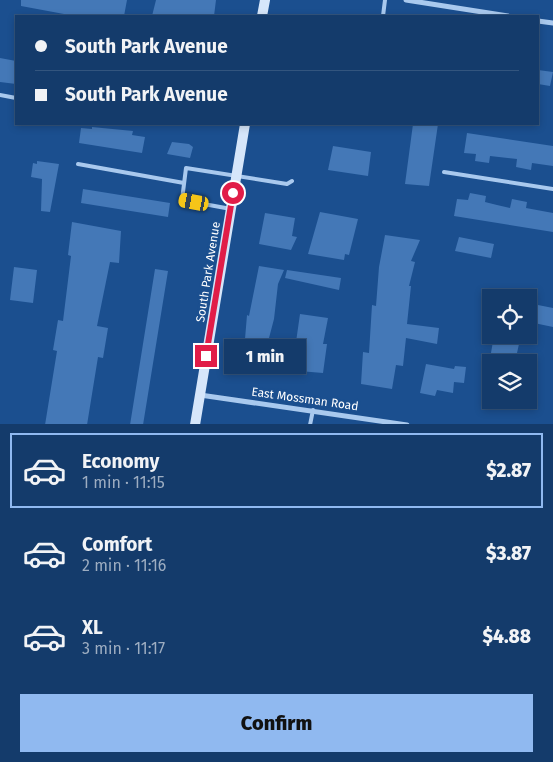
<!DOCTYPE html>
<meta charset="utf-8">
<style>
body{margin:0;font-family:"Fira Sans",sans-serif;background:#1d4271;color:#f1f3f6;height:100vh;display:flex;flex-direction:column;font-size:19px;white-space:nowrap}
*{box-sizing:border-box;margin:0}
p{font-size:16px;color:#9dadc1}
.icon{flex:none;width:28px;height:28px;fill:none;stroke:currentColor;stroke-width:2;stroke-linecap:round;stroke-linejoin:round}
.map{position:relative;height:424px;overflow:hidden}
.side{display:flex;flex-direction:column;background:#143b6b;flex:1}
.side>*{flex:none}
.top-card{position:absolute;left:15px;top:15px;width:524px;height:110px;border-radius:0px;box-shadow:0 2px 8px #0003,0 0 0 1px #33557e;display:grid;align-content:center;height:110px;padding:0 20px;background:#143b6b}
.tools{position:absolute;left:482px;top:289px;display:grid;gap:10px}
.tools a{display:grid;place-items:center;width:55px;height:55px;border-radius:0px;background:#143b6b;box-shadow:0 2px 8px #0003,0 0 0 1px #33557e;font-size:25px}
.end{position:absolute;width:22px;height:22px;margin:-11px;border:6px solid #e11d48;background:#fff;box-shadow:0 0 0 2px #fff}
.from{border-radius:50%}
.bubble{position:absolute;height:35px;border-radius:0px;background:#143b6b;box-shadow:0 2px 8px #0003,0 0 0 1px #33557e;font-size:16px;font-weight:800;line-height:35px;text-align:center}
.car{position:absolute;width:15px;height:30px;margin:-15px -8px;border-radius:6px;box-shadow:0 0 4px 1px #0007;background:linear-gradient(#f5c518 24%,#345 0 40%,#f5c518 0 76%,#345 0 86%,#f5c518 0)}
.top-card b{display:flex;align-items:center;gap:18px;height:48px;font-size:19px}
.top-card b+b{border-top:1px solid #33557e}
.top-card i{width:12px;height:12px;background:#f1f3f6}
ul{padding:9px 0 0;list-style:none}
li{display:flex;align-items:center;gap:15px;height:75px;margin:0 10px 8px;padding:0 10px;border:2px solid transparent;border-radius:0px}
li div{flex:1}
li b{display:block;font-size:19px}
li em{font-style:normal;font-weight:800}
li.on{border-color:#90b9f0}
li>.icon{width:45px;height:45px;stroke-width:1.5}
.primary-button{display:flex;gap:10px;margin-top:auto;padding:10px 20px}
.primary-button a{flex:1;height:58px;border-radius:0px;background:#90b9f0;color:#111;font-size:20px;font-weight:800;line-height:58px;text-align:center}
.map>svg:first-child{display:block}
.building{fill:#4478b7}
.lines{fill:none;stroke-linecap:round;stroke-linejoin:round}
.service{stroke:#a9c9ee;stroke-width:4}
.minor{stroke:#a9c9ee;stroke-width:5}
.secondary{stroke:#d6e6fa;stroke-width:10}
.route{stroke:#e11d48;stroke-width:6}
.labels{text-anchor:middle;stroke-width:5;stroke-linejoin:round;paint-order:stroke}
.street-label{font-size:12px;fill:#fff;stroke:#1b4f8f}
</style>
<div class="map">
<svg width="553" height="425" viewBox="0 0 553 425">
<rect width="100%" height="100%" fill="#1b4f8f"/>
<path class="building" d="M 21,0 L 127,0 L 124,16 L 64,14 L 21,6 Z
M 156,0 L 216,0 L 214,16 L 152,16 Z
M 0,58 L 16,61 L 16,84 L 0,82 Z
M 538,70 L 553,72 L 550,86 L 538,84 Z
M 413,124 L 438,124 L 429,186 L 405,184 Z
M 92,127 L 133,131 L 132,135 L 145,137 L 142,153 L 79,143 L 81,128 L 92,129 Z
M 467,133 L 553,146 L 553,166 L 532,163 L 531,170 L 516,167 L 517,159 L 490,156 L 489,163 L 475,161 L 476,154 L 464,153 Z
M 172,142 L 189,144 L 193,147 L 190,158 L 167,154 Z
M 333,146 L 371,152 L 368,176 L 328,170 Z
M 37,161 L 59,164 L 50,212 L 41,211 L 42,179 L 31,177 L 33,163 L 37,164 Z
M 83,189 L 170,203 L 168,217 L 81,203 Z
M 470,193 L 486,196 L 485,202 L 497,205 L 510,208 L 512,199 L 527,202 L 526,208 L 553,213 L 553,232 L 454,216 L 457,199 L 468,200 Z
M 320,212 L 358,219 L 349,255 L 345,254 L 344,260 L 308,254 Z
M 265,213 L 295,218 L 292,236 L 297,237 L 291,250 L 259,244 Z
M 72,222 L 121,231 L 119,263 L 110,262 L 97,326 L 108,328 L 103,358 L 98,357 L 87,425 L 45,425 L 57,351 L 53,350 L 58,320 L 63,321 L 71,256 L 68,255 Z
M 385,235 L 420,240 L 411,261 L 415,262 L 409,286 L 411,286 L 407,324 L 439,328 L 437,344 L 406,338 L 403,366 L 396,365 L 392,389 L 361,384 L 363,352 L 369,353 L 372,305 L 376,306 L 379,267 Z
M 459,237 L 494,244 L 491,258 L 455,251 Z
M 259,266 L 284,270 L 278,284 L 274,319 L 269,338 L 296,342 L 300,314 L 328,318 L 323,344 L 327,344 L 323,373 L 275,369 L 235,362 L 245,339 L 247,315 L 249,316 Z
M 14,267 L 37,270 L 33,303 L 10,300 Z
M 155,269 L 168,271 L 143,425 L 130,425 Z
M 287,270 L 341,278 L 339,290 L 285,278 Z
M 538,305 L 553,308 L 553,327 L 534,323 Z
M 494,335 L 521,335 L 515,362 L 490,359 Z
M 426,364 L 454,369 L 455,366 L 466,367 L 464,383 L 454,382 L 453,393 L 437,390 L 435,396 L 420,393 Z"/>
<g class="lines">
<path class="service" d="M 383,16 L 385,0
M 0,95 L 16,98
M 78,164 L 184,183
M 444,172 L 553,189
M 231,209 L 182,200 L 186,168 L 287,184 L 292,181
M 310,425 L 313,410"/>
<path class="minor" d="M 406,0 L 508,16
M 538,21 L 553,23
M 200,395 L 407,425"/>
<path class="secondary" d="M 262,16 L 265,0
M 195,425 L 245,124"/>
</g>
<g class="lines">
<path class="route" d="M 206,356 L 233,193"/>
</g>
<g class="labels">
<g class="street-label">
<text transform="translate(208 272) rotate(-81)" y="4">South Park Avenue</text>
<text transform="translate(305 399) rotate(8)" y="4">East Mossman Road</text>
</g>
</g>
</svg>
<div class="tools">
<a><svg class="icon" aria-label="locate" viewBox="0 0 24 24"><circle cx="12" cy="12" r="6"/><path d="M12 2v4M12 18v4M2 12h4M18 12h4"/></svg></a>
<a><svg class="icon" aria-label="layers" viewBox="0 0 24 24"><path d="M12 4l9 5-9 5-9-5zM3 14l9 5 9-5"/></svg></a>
</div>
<i class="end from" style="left:233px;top:193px"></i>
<i class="end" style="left:206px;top:356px"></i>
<div class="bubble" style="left:224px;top:339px;width:82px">1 min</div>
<i class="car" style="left:194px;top:202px;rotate:280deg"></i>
<div class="top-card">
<b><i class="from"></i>South Park Avenue</b>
<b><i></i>South Park Avenue</b>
</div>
</div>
<section class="side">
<ul>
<li class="on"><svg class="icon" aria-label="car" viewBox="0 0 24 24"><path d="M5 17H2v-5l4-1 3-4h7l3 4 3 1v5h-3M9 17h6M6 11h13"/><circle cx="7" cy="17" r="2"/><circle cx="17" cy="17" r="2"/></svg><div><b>Economy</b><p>1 min · 11:15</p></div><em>$2.87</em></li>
<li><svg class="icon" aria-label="car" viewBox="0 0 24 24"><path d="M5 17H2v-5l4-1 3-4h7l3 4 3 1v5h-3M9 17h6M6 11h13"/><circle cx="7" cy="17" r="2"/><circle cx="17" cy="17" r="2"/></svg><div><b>Comfort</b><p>2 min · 11:16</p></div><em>$3.87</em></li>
<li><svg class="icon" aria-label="car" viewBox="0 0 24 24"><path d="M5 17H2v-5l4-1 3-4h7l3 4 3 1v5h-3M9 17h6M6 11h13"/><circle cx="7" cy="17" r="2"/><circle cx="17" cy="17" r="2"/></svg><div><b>XL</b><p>3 min · 11:17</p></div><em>$4.88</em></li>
</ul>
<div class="primary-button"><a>Confirm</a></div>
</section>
